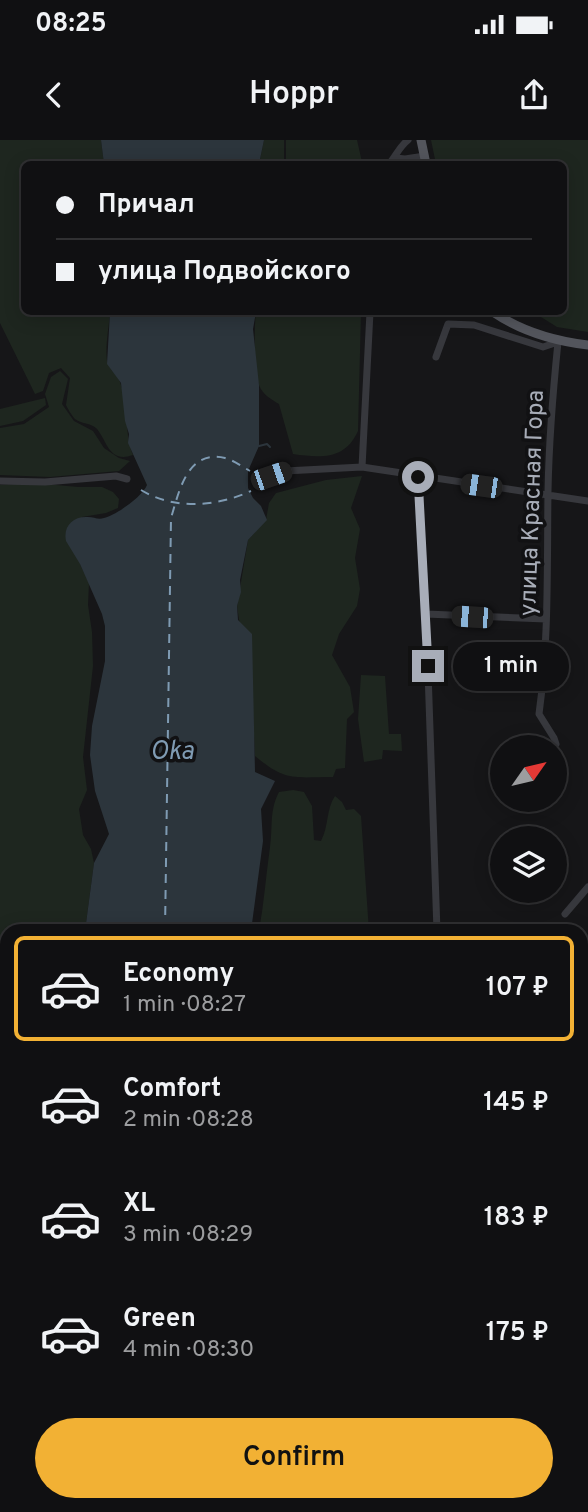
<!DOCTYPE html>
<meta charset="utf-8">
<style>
body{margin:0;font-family:Overpass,sans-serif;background:#1e1e20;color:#f1f3f6;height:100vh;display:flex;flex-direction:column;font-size:26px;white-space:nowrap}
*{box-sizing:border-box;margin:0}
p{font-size:23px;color:#9c9d9f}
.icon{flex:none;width:38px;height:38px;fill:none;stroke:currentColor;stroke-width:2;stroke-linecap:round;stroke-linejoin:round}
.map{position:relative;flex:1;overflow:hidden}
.panel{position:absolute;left:0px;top:784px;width:588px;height:588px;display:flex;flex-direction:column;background:#101012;border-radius:21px 21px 0 0;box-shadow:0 4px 18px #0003,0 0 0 2px #303032}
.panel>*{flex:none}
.guide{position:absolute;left:21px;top:21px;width:546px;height:154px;border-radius:10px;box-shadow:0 4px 18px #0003,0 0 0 2px #303032;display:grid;align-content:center;height:154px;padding:0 35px;background:#101012}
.needle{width:46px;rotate:56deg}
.tools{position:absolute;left:490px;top:595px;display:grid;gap:14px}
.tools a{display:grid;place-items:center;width:77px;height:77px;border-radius:50%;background:#101012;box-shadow:0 4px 18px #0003,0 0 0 2px #303032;font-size:35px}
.end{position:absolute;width:32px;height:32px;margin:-16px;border:9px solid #a8adb8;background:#111;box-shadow:0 0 0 4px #111}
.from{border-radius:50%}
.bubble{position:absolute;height:49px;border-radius:24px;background:#101012;box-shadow:0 4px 18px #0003,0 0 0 2px #303032;font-size:23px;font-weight:600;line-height:49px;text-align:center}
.car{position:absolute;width:21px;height:42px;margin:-21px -10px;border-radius:9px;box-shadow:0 0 5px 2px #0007;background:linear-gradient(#222 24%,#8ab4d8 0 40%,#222 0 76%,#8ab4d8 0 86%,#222 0)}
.guide b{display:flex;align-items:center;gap:24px;height:66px;font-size:26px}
.guide b+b{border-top:2px solid #303032}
.guide i{width:18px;height:18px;background:#f1f3f6}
ul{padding:12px 0 0;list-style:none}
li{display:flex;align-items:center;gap:21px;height:105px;margin:0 14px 10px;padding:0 21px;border:4px solid transparent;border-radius:10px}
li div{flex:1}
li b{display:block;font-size:26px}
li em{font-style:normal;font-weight:600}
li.current{border-color:#f2b134}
li>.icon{width:63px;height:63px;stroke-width:1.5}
.cta{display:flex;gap:14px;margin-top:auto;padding:14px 35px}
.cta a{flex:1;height:80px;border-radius:42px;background:#f2b134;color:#111;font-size:28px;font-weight:600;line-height:80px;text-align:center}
.status{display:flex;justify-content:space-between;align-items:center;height:49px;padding:0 35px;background:#101012;direction:ltr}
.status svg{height:19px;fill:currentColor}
header{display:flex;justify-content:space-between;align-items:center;height:91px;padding:0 35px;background:#101012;font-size:32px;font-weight:600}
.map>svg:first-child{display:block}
.green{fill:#1e261f}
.water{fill:#2c353c}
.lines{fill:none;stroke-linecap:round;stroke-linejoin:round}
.stream{stroke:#2c353c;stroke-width:2}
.ferry{stroke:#7f9bb3;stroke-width:2;stroke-dasharray:9 7;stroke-linecap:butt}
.minor{stroke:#37383d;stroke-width:7}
.major{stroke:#53555c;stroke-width:9}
.route{stroke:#a8adb8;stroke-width:9}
.labels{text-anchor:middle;stroke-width:7;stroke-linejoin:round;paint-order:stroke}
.street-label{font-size:24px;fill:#a8adb8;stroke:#111113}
.water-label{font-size:26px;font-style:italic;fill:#7f9bb3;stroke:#111113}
</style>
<div class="status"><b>08:25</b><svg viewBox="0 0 49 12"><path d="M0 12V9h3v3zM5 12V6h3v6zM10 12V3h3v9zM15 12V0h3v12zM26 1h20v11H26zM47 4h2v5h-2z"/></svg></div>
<header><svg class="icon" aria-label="back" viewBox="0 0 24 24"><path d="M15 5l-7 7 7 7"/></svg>Hoppr<svg class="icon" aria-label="share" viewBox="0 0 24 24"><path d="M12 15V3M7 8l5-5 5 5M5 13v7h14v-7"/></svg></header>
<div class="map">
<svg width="588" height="1372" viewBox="0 0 588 1372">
<rect width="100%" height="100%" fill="#161618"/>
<path class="green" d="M 0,0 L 101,0 L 104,24 L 24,24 L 24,172 L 110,172 C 109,187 105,206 107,221 C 109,230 119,236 121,245 C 129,268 124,293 133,315 C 108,324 107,299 96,288 C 91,283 81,284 75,279 C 72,276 68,269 66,265 L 70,238 L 61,228 L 49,233 L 43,251 L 35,254 L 0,183 Z
M 264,0 L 284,0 L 284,24 L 259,24 Z
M 286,0 L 357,0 L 362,22 L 347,24 L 286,24 Z
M 431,0 L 588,0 L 588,192 L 557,187 L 533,172 L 564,172 L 564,24 L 436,24 Z
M 256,172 L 361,172 L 358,291 C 345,320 321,318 293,314 L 279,264 C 272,260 262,254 259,245 C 254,232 254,186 256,172 Z
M 60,231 L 68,239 L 62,264 L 74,281 L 93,291 L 104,308 L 119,318 L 130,321 L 119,331 L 50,337 L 0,335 L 0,288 L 24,284 L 49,267 L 45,254 L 51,237 Z
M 45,258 L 46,265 L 23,281 L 0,286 L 0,269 Z
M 362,336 L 351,368 L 360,389 L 355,418 L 360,449 L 357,466 L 339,494 L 332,515 L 350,547 L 354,572 L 347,579 L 345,628 L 336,629 L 333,637 C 294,637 286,642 255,616 L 253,573 L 237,466 L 248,400 L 266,380 L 269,363 L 276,353 L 326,340 Z
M 34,343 L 78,347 L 102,347 L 113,352 L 119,359 L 118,368 L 106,373 L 82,377 L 80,424 L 89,443 L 88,465 L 92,492 L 93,526 L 83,617 L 87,650 L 79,669 L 83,695 L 91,709 L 94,723 L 85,791 L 7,791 L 7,1180 L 0,1224 L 0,345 Z
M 361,535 L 385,536 L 389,594 L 401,594 L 402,611 L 383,610 L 382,619 L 364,622 L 358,579 Z
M 293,650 L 304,652 L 312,666 L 314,700 L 321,701 C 329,686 326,669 335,656 L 342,662 L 346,670 L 354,669 L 361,676 L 369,791 L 259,791 C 264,763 266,735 270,707 C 273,687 269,671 279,652 Z
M 214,1365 L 299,1365 L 300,1372 L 215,1372 Z"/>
<path class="water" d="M 101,0 L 264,0 L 259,24 L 104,24 Z
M 110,172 L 256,172 L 253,189 L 259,245 L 259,306 L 248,331 L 248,348 L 253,358 L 261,366 L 267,380 L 248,400 L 240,440 L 241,452 L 237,466 L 238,480 L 252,494 L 255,632 L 275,641 L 261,669 L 263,701 L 251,791 L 85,791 L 94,723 L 109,694 L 95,651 L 90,615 L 92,586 L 105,521 L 105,486 L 102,474 L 80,424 L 66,401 C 63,386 73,376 88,377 C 94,377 98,380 104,378 C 115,376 143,356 147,345 L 128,303 L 129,294 L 125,281 L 121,243 L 107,224 Z
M 7,1180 L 7,1365 L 207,1365 L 208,1372 L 0,1372 L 0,1224 Z"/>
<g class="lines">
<path class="stream" d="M 259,306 L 267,304 L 270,307"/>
<path class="ferry" d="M 141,350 C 174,370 216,367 251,351
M 165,791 L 171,378 C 179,352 187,309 225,318 C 233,320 243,327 250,331
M 131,1372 L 132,1365"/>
<path class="minor" d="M 396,18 L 405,19 L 425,16
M 389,24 C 396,16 399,7 408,0
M 436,217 L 448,184 L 474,185 L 543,207 L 558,202 C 553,251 549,301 548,351 C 547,425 549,501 539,574 L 554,598 L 556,604
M 362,327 L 370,172
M 418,337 L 426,474 L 437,791
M 0,341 L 45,342 L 116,336 L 127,339
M 260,342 L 285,331 L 362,327 L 588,361
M 426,474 L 546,479
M 565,774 L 588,747
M 581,929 L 588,929
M 581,1058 L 588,1057
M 581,1167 L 588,1165
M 581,1242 L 588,1240
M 530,1365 L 531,1372
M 407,1372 L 407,1365"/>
<path class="major" d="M 421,0 L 426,24
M 493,172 C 521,191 554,201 588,205"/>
</g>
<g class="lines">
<path class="route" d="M 418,337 L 428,526"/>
</g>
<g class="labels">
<g class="street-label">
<text transform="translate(531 363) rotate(-88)" y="8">улица Красная Гора</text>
</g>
<g class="water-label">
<text x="172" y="619">Oka</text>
</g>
</g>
</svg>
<div class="tools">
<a><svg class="needle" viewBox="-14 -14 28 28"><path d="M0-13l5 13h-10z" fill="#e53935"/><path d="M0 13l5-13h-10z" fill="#9c9d9f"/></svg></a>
<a><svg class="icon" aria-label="layers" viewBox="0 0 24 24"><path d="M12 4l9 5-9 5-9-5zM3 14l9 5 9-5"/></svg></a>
</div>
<i class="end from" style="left:418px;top:337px"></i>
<i class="end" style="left:428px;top:526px"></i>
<div class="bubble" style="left:453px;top:502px;width:116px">1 min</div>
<i class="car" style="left:271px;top:336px;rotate:71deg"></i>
<i class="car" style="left:481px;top:346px;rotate:278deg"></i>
<i class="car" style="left:472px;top:477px;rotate:274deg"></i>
<div class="guide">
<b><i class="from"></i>Причал</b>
<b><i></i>улица Подвойского</b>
</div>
<section class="panel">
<ul>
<li class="current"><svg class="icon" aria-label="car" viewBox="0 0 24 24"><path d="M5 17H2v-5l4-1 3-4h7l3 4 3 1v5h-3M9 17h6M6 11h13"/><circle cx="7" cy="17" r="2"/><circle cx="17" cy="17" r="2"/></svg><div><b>Economy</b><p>1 min · 08:27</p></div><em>107 ₽</em></li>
<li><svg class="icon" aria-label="car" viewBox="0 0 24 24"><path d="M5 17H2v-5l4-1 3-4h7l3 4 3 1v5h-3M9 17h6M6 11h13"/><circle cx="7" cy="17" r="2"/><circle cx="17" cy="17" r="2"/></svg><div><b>Comfort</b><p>2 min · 08:28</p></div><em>145 ₽</em></li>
<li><svg class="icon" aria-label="car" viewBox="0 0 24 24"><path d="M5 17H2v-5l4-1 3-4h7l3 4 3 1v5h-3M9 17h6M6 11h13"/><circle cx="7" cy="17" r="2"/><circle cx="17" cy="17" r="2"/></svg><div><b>XL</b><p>3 min · 08:29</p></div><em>183 ₽</em></li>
<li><svg class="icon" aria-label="car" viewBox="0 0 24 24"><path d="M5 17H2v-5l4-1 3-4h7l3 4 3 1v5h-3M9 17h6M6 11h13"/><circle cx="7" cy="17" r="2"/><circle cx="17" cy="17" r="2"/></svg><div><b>Green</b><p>4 min · 08:30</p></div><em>175 ₽</em></li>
</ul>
<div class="cta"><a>Confirm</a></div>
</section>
</div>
